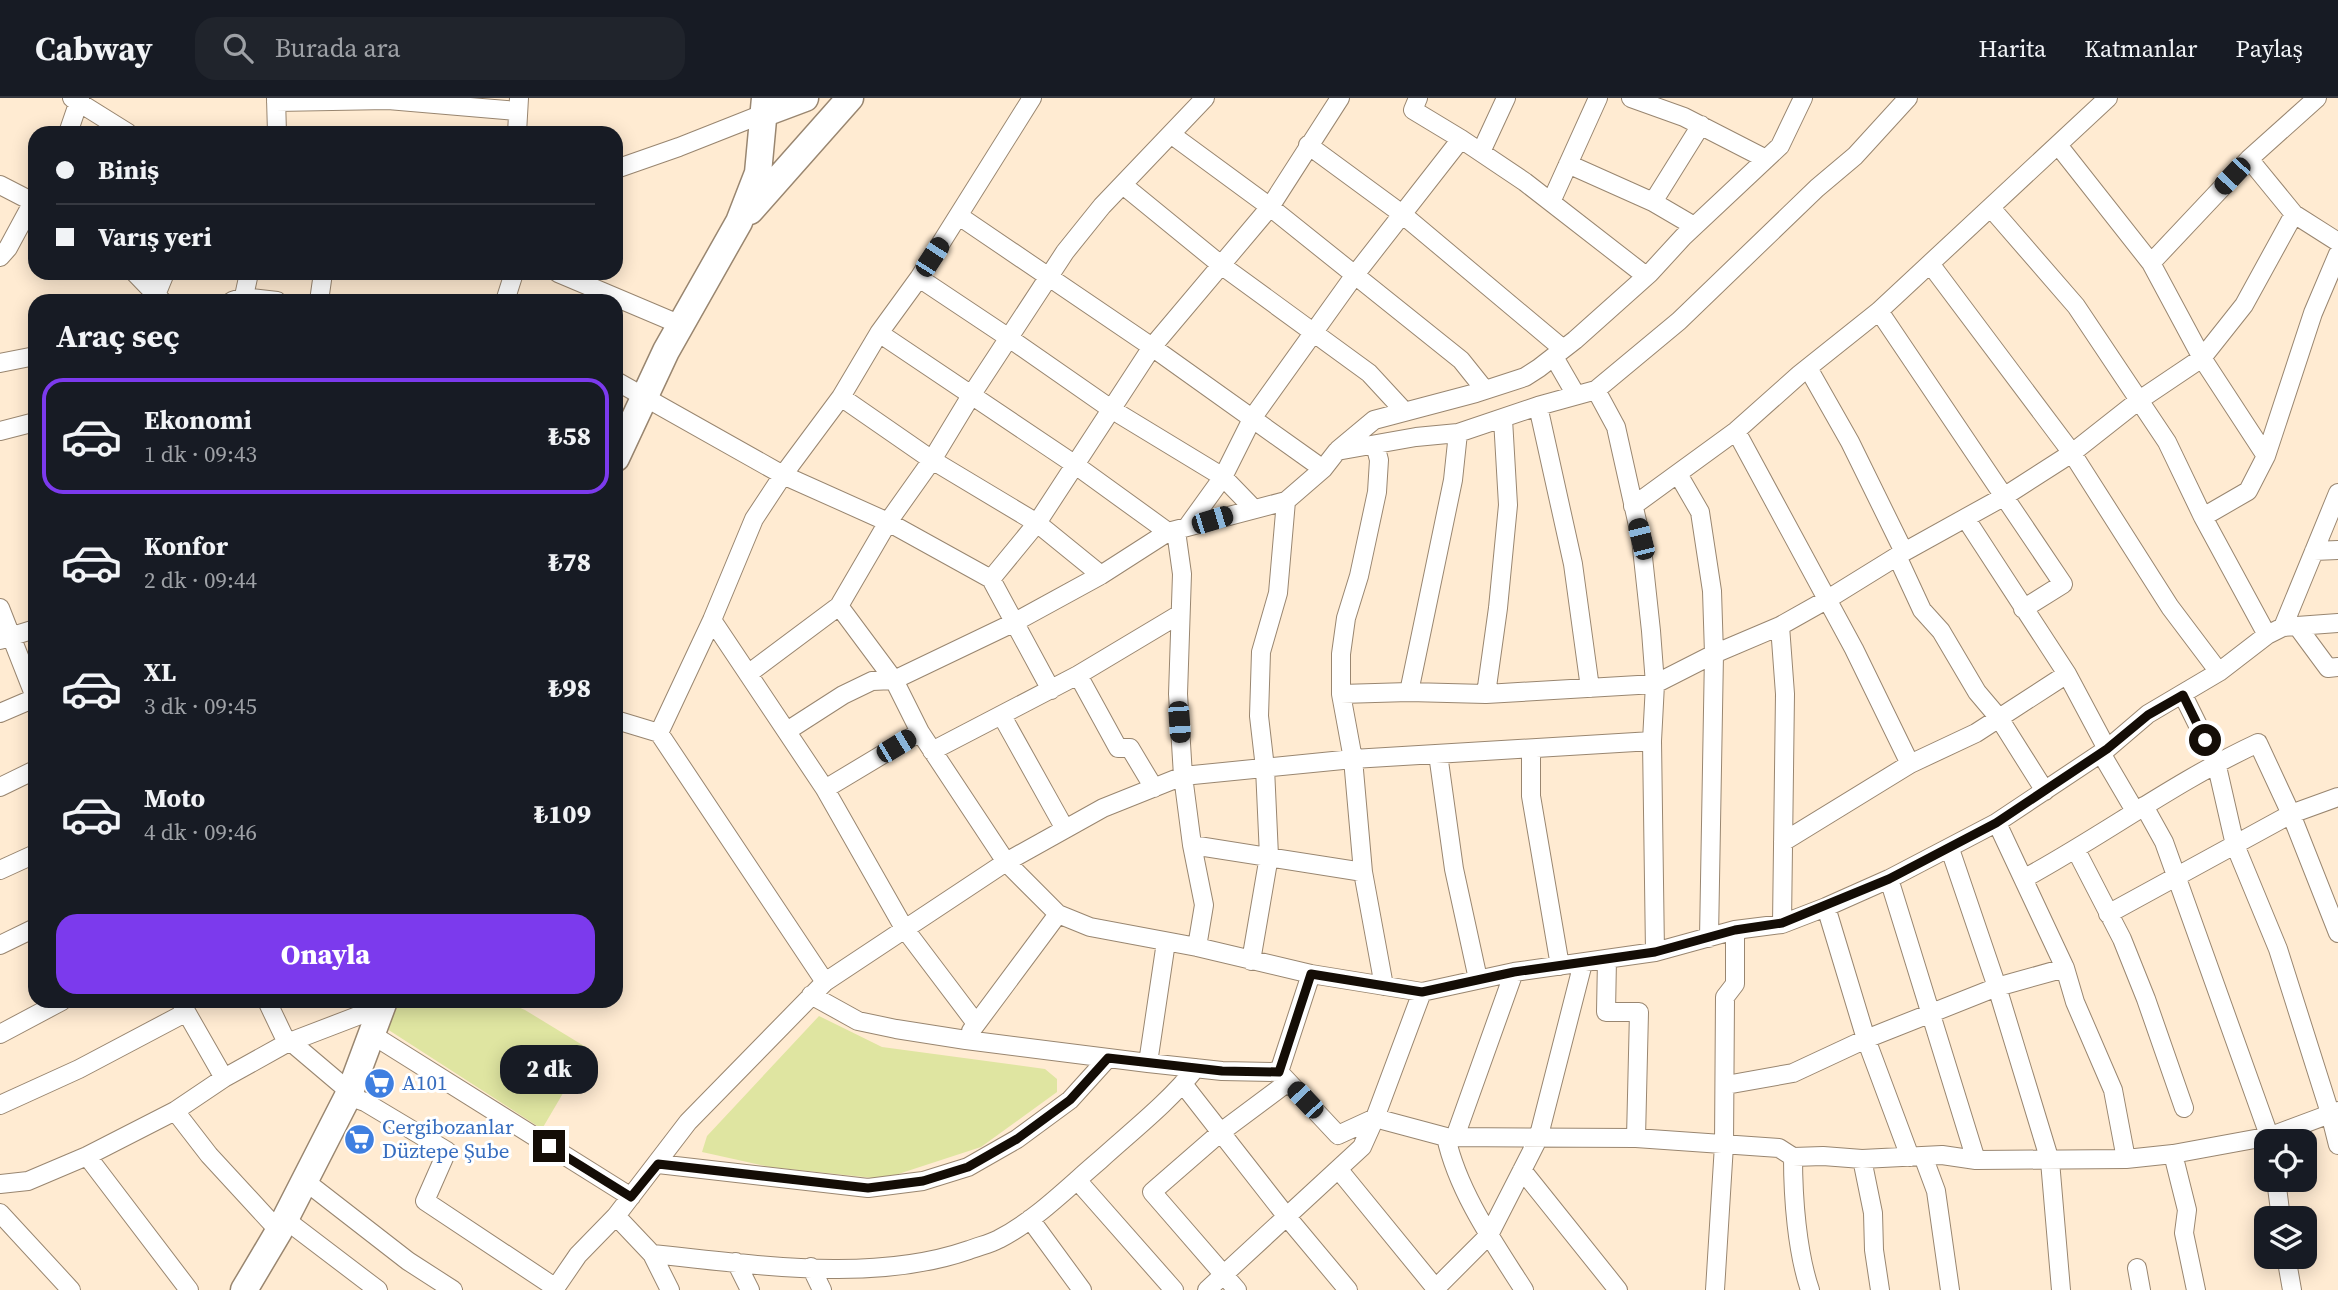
<!DOCTYPE html>
<html lang="tr">
<meta charset="utf-8">
<style>
body{margin:0;font-family:"Source Serif 4",serif;background:#20242c;color:#f1f3f6;height:100vh;display:flex;flex-direction:column;font-size:26px;white-space:nowrap}
*{box-sizing:border-box;margin:0}
p{font-size:23px;color:#9ea1a6}
.icon{flex:none;width:38px;height:38px;fill:none;stroke:currentColor;stroke-width:2;stroke-linecap:round;stroke-linejoin:round}
.map{position:relative;flex:1;overflow:hidden}
.drawer{position:absolute;left:28px;top:196px;width:595px;height:714px;display:flex;flex-direction:column;background:#171b24;border-radius:21px;box-shadow:0 4px 18px #0003}
.drawer>*{flex:none}
.top-card{position:absolute;left:28px;top:28px;width:595px;height:154px;border-radius:21px;box-shadow:0 4px 18px #0003;display:grid;align-content:center;height:154px;padding:0 28px;background:#171b24}
.tools{position:absolute;left:2254px;top:1031px;display:grid;gap:14px}
.tools a{display:grid;place-items:center;width:63px;height:63px;border-radius:14px;background:#171b24;box-shadow:0 4px 18px #0003;font-size:35px}
.end{position:absolute;width:32px;height:32px;margin:-16px;border:9px solid #140d06;background:#fff;box-shadow:0 0 0 4px #fff}
.from{border-radius:50%}
.bubble{position:absolute;height:49px;border-radius:21px;background:#171b24;box-shadow:0 4px 18px #0003;font-size:23px;font-weight:800;line-height:49px;text-align:center}
.car{position:absolute;width:21px;height:42px;margin:-21px -10px;border-radius:9px;box-shadow:0 0 5px 2px #0007;background:linear-gradient(#222 24%,#8ab4d8 0 40%,#222 0 76%,#8ab4d8 0 86%,#222 0)}
.top-card b{display:flex;align-items:center;gap:24px;height:66px;font-size:26px}
.top-card b+b{border-top:2px solid #363941}
.top-card i{width:18px;height:18px;background:#f1f3f6}
ul{padding:0;list-style:none}
li{display:flex;align-items:center;gap:21px;height:116px;margin:0 14px 10px;padding:0 14px;border:4px solid transparent;border-radius:21px}
li div{flex:1}
li b{display:block;font-size:26px}
li em{font-style:normal;font-weight:800}
li.current{border-color:#7c3aed}
li>.icon{width:63px;height:63px;stroke-width:1.5}
h2{padding:0 28px;font-size:32px;line-height:84px}
.button{display:flex;gap:14px;margin-top:auto;padding:14px 28px}
.button a{flex:1;height:80px;border-radius:21px;background:#7c3aed;color:#fff;font-size:28px;font-weight:800;line-height:80px;text-align:center}
header{display:flex;align-items:center;gap:42px;box-sizing:border-box;height:98px;padding:0 35px;background:#171b24;border-bottom:2px solid #363941}
header strong{font-size:33px}
nav{display:flex;gap:38px;margin-inline-start:auto;font-size:24px}
.search{width:490px;height:63px;background:#20242c;display:flex;align-items:center;gap:18px;box-sizing:border-box;padding:0 24px;border-radius:21px;color:#9ea1a6;font-size:26px}
.map>svg:first-child{display:block}
.green{fill:#dfe5a1}
.lines{fill:none;stroke-linecap:round;stroke-linejoin:round}
.street-casing{stroke:#998670;stroke-width:20}
.secondary-casing{stroke:#998670;stroke-width:29}
.street{stroke:#fff;stroke-width:18}
.secondary{stroke:#fff;stroke-width:26}
.route{stroke:#140d06;stroke-width:9}
.labels{text-anchor:middle;stroke-width:6;stroke-linejoin:round;paint-order:stroke}
.shop-label{font-size:21px;fill:#366cbe;stroke:#fff;text-anchor:start}
</style>
<header>
<strong>Cabway</strong>
<div class="search"><svg class="icon" aria-label="search" viewBox="0 0 24 24"><circle cx="10" cy="10" r="6"/><path d="M15 15l6 6"/></svg>Burada ara</div>
<nav><a>Harita</a><a>Katmanlar</a><a>Paylaş</a></nav>
</header>
<div class="map">
<svg width="2338" height="1192" viewBox="0 0 2338 1192">
<rect width="100%" height="100%" fill="#ffebd2"/>
<path class="green" d="M 398,903 L 504,903 L 525,912 L 589,951 L 542,1031 L 384,929 Z
M 819,918 L 882,949 L 1045,971 L 1057,981 L 1057,994 L 981,1049 L 883,1081 L 770,1069 L 702,1054 L 707,1038 Z"/>
<g class="lines">
<defs>
<path id="street" d="M 72,0 L 128,35
M 276,0 L 277,35
M 1418,0 L 1413,12 L 1461,41 L 1525,84 L 1646,178
M 1631,0 L 1684,19 L 1764,60
M 276,4 L 388,2 L 517,13
M 68,35 L 80,0
M 517,35 L 519,0
M 1172,37 L 1270,109 L 1461,262 L 1485,292
M 1308,47 L 1402,116 L 1563,251
M 2058,47 L 2151,165 L 2202,260 L 2266,358
M 1481,54 L 1506,0
M 2249,61 L 2294,116
M 1568,66 L 1653,104 L 1694,128
M 616,71 L 679,49 L 765,15
M 0,87 L 35,105
M 1123,87 L 1221,167 L 1369,275 L 1405,314
M 1551,104 L 1598,0
M 1653,104 L 1701,27
M 1991,110 L 2076,208 L 2167,344 L 2203,419 L 2267,537
M 959,118 L 1152,249 L 1323,371
M 0,159 L 8,150 L 35,100
M 2151,165 L 2249,61 L 2317,0
M 1931,167 L 2072,355 L 2170,509 L 2219,574
M 135,175 L 162,203
M 558,175 L 681,227
M 919,180 L 1009,240 L 1111,311 L 1223,379 L 1253,410
M 156,197 L 165,175
M 232,203 L 244,199 L 277,203
M 243,203 L 249,175
M 319,203 L 323,175
M 505,203 L 514,175
M 1879,213 L 2063,486 L 2023,511
M 879,235 L 1074,366 L 1168,434
M 1554,259 L 1576,297
M 0,265 L 35,258
M 1808,270 L 1850,344 L 1904,454
M 616,283 L 783,377 L 888,424 L 991,481 L 1051,592
M 1596,292 L 1616,329 L 1641,441 L 1651,533 L 1655,586 L 1652,643 L 1655,854
M 841,299 L 932,362 L 1037,425 L 1101,477
M 1538,308 L 1573,466 L 1590,590
M 0,333 L 35,324
M 1736,333 L 1854,551 L 1910,666
M 1375,347 L 1379,362 L 1377,394 L 1359,478 L 1346,520 L 1341,556 L 1341,596 L 1353,661 L 1363,774 L 1384,888
M 1338,352 L 1374,322 L 1476,295 L 1525,279 L 1539,270 L 1575,242 L 1650,175 L 1683,139 L 1780,48 L 1803,0
M 1678,376 L 1700,414 L 1712,493 L 1714,556 L 1709,840
M 1633,408 L 1736,333 L 1800,276 L 1879,213 L 2108,0
M 2203,419 L 2248,393 L 2266,358 L 2313,215 L 2338,156
M 1966,421 L 2067,576 L 2107,651
M 1187,429 L 1223,379 L 1253,319 L 1354,178 L 1461,41
M 1176,433 L 1182,476 L 1178,596 L 1183,678 L 1192,747 L 1204,807 L 1197,849
M 2314,453 L 2338,452
M 1897,458 L 1922,512 L 1941,533 L 1977,594 L 1999,620 L 2045,693
M 991,481 L 1037,425 L 1152,249 L 1270,109 L 1340,0
M 839,508 L 894,582 L 920,634 L 1006,764 L 1058,816 L 1090,829 L 1197,849 L 1311,876 L 1422,894 L 1514,874 L 1655,854 L 1735,832 L 1782,826 L 1826,809 L 1889,781 L 1996,725 L 2107,651 L 2148,616 L 2219,574 L 2267,537 L 2283,529 L 2297,528 L 2328,570 L 2338,569
M 0,510 L 35,599
M 712,522 L 825,691 L 904,830 L 975,924
M 1780,528 L 1785,596 L 1782,826
M 2297,528 L 2338,525
M 2283,529 L 2338,395
M 0,542 L 35,531
M 748,576 L 839,508 L 888,424 L 932,362 L 972,296 L 1065,154 L 1102,108 L 1205,0
M 1078,577 L 1118,650 L 1130,650 L 1154,690
M 1409,594 L 1453,382 L 1458,335
M 1341,596 L 1409,594 L 1486,596 L 1655,586 L 1714,556 L 1780,528 L 1828,501 L 1904,454 L 2005,398 L 2072,355 L 2138,303 L 2202,260 L 2244,207 L 2294,116 L 2338,144
M 1486,596 L 1498,510 L 1508,407 L 1503,321
M 2183,597 L 2216,664 L 2235,747 L 2278,851 L 2330,1015 L 2338,1047
M 0,615 L 35,600
M 1002,618 L 1065,731
M 616,622 L 659,635 L 825,884
M 787,633 L 843,597 L 872,583 L 894,582 L 1015,524 L 1101,477 L 1168,434 L 1286,403 L 1323,371 L 1337,353 L 1416,339 L 1458,335 L 1538,308 L 1596,292 L 1679,223 L 1817,90 L 1855,58 L 1908,0
M 659,635 L 712,522 L 754,421 L 783,377 L 841,299 L 879,235 L 919,180 L 1032,0
M 1531,651 L 1531,698 L 1560,868
M 932,653 L 1078,577 L 1180,516
M 2101,655 L 2135,713
M 1438,656 L 1454,771 L 1478,881
M 0,689 L 35,672
M 825,691 L 920,634
M 2144,708 L 2164,744 L 2271,1043
M 1997,725 L 2065,870 L 2075,904 L 2113,992 L 2126,1061
M 1783,744 L 1910,666 L 1976,635 L 2067,576
M 1192,747 L 1363,774
M 1950,751 L 1997,889 L 2050,1063 L 2061,1192
M 2076,752 L 2122,841 L 2146,901 L 2184,1010
M 0,772 L 35,756
M 2025,780 C 2104,737 2176,683 2258,645 L 2291,716 L 2338,835
M 1889,781 L 1976,1062
M 1826,809 L 1866,941 L 1910,1059
M 2108,816 L 2291,716 L 2338,699
M 0,847 L 35,830
M 1607,861 L 1606,914 L 1639,914 L 1636,1040
M 1251,863 L 1269,758 L 1265,670 L 1259,618 L 1261,554 L 1278,495 L 1286,403
M 811,897 L 858,923 L 896,931 L 966,942 L 1148,965 L 1222,973 L 1279,974 L 1338,1037 L 1375,1020 L 1446,1039 L 1636,1040 L 1779,1050 L 1793,1059 L 1823,1058 L 1862,1061 L 1942,1057 L 1976,1062 L 2126,1061 L 2173,1056 L 2271,1038 L 2338,1013
M 180,903 L 224,980
M 267,903 L 287,945
M 971,933 L 1058,816
M 0,936 L 62,903
M 371,936 L 631,1099
M 291,944 L 350,994
M 1148,965 L 1166,844
M 1279,974 L 1311,876
M 1183,986 L 1287,1119 L 1348,1192
M 1726,987 L 1793,975 L 1866,941 L 1997,889 L 2065,870
M 348,998 L 365,1004 L 447,1053 L 425,1103 L 556,1190
M 0,1007 L 79,971 L 185,915
M 175,1013 L 209,1057 L 279,1133
M 1446,1039 C 1458,1094 1494,1145 1524,1192
M 1455,1039 L 1514,874
M 2173,1056 L 2187,1112 L 2184,1135 L 2196,1192
M 87,1058 L 189,1192
M 1923,1058 L 1936,1093 L 1950,1192
M 1793,1059 C 1793,1100 1797,1154 1810,1192
M 1862,1061 L 1873,1115 L 1874,1152 L 1880,1192
M 658,1066 L 868,1090 L 923,1083 L 968,1069 L 1017,1041 L 1070,1002 L 1108,960
M 1339,1072 L 1437,1192
M 1522,1072 L 1618,1192
M 1077,1082 L 1174,1192
M 2276,1082 L 2281,1120
M 305,1083 L 408,1163 L 453,1192
M 0,1086 L 28,1083 L 87,1058 L 175,1013 L 224,980 L 287,945 L 381,909
M 0,1115 L 71,1192
M 616,1118 L 652,1156 L 670,1192
M 1030,1121 L 1082,1192
M 286,1122 L 378,1192
M 652,1156 C 753,1166 871,1186 969,1152 C 979,1148 990,1146 999,1141 C 1036,1122 1068,1089 1100,1062 C 1133,1032 1168,1005 1196,970
M 2286,1158 L 2292,1192
M 736,1164 L 750,1192
M 811,1169 L 822,1192
M 2137,1170 L 2141,1192
M 1436,1190 L 1489,1137 L 1538,1041 L 1583,865
M 554,1192 L 578,1157 L 616,1118 L 688,1024 L 825,884 L 1006,764 L 1103,710 L 1183,678 L 1353,661 L 1652,643
M 1207,1192 L 1362,1049 L 1375,1020 L 1422,894
M 1237,1192 L 1152,1094 L 1221,1034 L 1288,984
M 1715,1192 L 1724,1047 L 1725,899 L 1735,886 L 1735,832"/>
<path id="secondary" d="M 765,15 L 805,0
M 750,113 L 850,0
M 616,360 L 666,253 L 739,124 L 758,75 L 765,0
M 244,1192 L 279,1133 L 350,994 L 384,903"/>
</defs>
<use href="#street" class="street-casing"/>
<use href="#secondary" class="secondary-casing"/>
<use href="#street" class="street"/>
<use href="#secondary" class="secondary"/>
</g>
<g class="lines">
<path class="route" d="M 549,1048 L 631,1099 L 658,1066 L 868,1090 L 923,1083 L 968,1069 L 1017,1041 L 1070,1002 L 1108,960 L 1222,973 L 1279,974 L 1311,876 L 1422,894 L 1514,874 L 1655,854 L 1735,832 L 1782,825 L 1889,781 L 1996,725 L 2107,651 L 2148,617 L 2183,597 L 2205,642"/>
</g>
<defs>
<symbol id="supermarket-disc" viewBox="-11 -11 22 22"><circle r="9.5" fill="#3f7fe0" stroke="#fff"/><path d="M-6-5.5h2.5l.6 2H6L4.5 2H-2.5L-4.4-4H-6ZM-1.5 3.2a1.3 1.3 0 1 0 .1 0ZM3 3.2a1.3 1.3 0 1 0 .1 0Z" fill="#fff"/></symbol>
</defs>
<g fill-rule="evenodd">
<use href="#supermarket-disc" x="362" y="968" width="35" height="35"/>
<use href="#supermarket-disc" x="342" y="1024" width="35" height="35"/>
</g>
<g class="labels">
<g class="shop-label">
<text x="402" y="992">A101</text>
<text x="382" y="1036">Cergibozanlar<tspan x="382" dy="24">Düztepe Şube</tspan></text>
</g>
</g>
</svg>
<div class="tools">
<a><svg class="icon" aria-label="locate" viewBox="0 0 24 24"><circle cx="12" cy="12" r="6"/><path d="M12 2v4M12 18v4M2 12h4M18 12h4"/></svg></a>
<a><svg class="icon" aria-label="layers" viewBox="0 0 24 24"><path d="M12 4l9 5-9 5-9-5zM3 14l9 5 9-5"/></svg></a>
</div>
<i class="end from" style="left:2205px;top:642px"></i>
<i class="end" style="left:549px;top:1048px"></i>
<div class="bubble" style="left:500px;top:947px;width:98px">2 dk</div>
<i class="car" style="left:2232px;top:78px;rotate:223deg"></i>
<i class="car" style="left:932px;top:159px;rotate:33deg"></i>
<i class="car" style="left:1212px;top:422px;rotate:73deg"></i>
<i class="car" style="left:1641px;top:441px;rotate:346deg"></i>
<i class="car" style="left:1179px;top:624px;rotate:176deg"></i>
<i class="car" style="left:896px;top:648px;rotate:59deg"></i>
<i class="car" style="left:1305px;top:1002px;rotate:317deg"></i>
<div class="top-card">
<b><i class="from"></i>Biniş</b>
<b><i></i>Varış yeri</b>
</div>
<section class="drawer">
<h2>Araç seç</h2>
<ul>
<li class="current"><svg class="icon" aria-label="car" viewBox="0 0 24 24"><path d="M5 17H2v-5l4-1 3-4h7l3 4 3 1v5h-3M9 17h6M6 11h13"/><circle cx="7" cy="17" r="2"/><circle cx="17" cy="17" r="2"/></svg><div><b>Ekonomi</b><p>1 dk · 09:43</p></div><em>₺58</em></li>
<li><svg class="icon" aria-label="car" viewBox="0 0 24 24"><path d="M5 17H2v-5l4-1 3-4h7l3 4 3 1v5h-3M9 17h6M6 11h13"/><circle cx="7" cy="17" r="2"/><circle cx="17" cy="17" r="2"/></svg><div><b>Konfor</b><p>2 dk · 09:44</p></div><em>₺78</em></li>
<li><svg class="icon" aria-label="car" viewBox="0 0 24 24"><path d="M5 17H2v-5l4-1 3-4h7l3 4 3 1v5h-3M9 17h6M6 11h13"/><circle cx="7" cy="17" r="2"/><circle cx="17" cy="17" r="2"/></svg><div><b>XL</b><p>3 dk · 09:45</p></div><em>₺98</em></li>
<li><svg class="icon" aria-label="car" viewBox="0 0 24 24"><path d="M5 17H2v-5l4-1 3-4h7l3 4 3 1v5h-3M9 17h6M6 11h13"/><circle cx="7" cy="17" r="2"/><circle cx="17" cy="17" r="2"/></svg><div><b>Moto</b><p>4 dk · 09:46</p></div><em>₺109</em></li>
</ul>
<div class="button"><a>Onayla</a></div>
</section>
</div>
